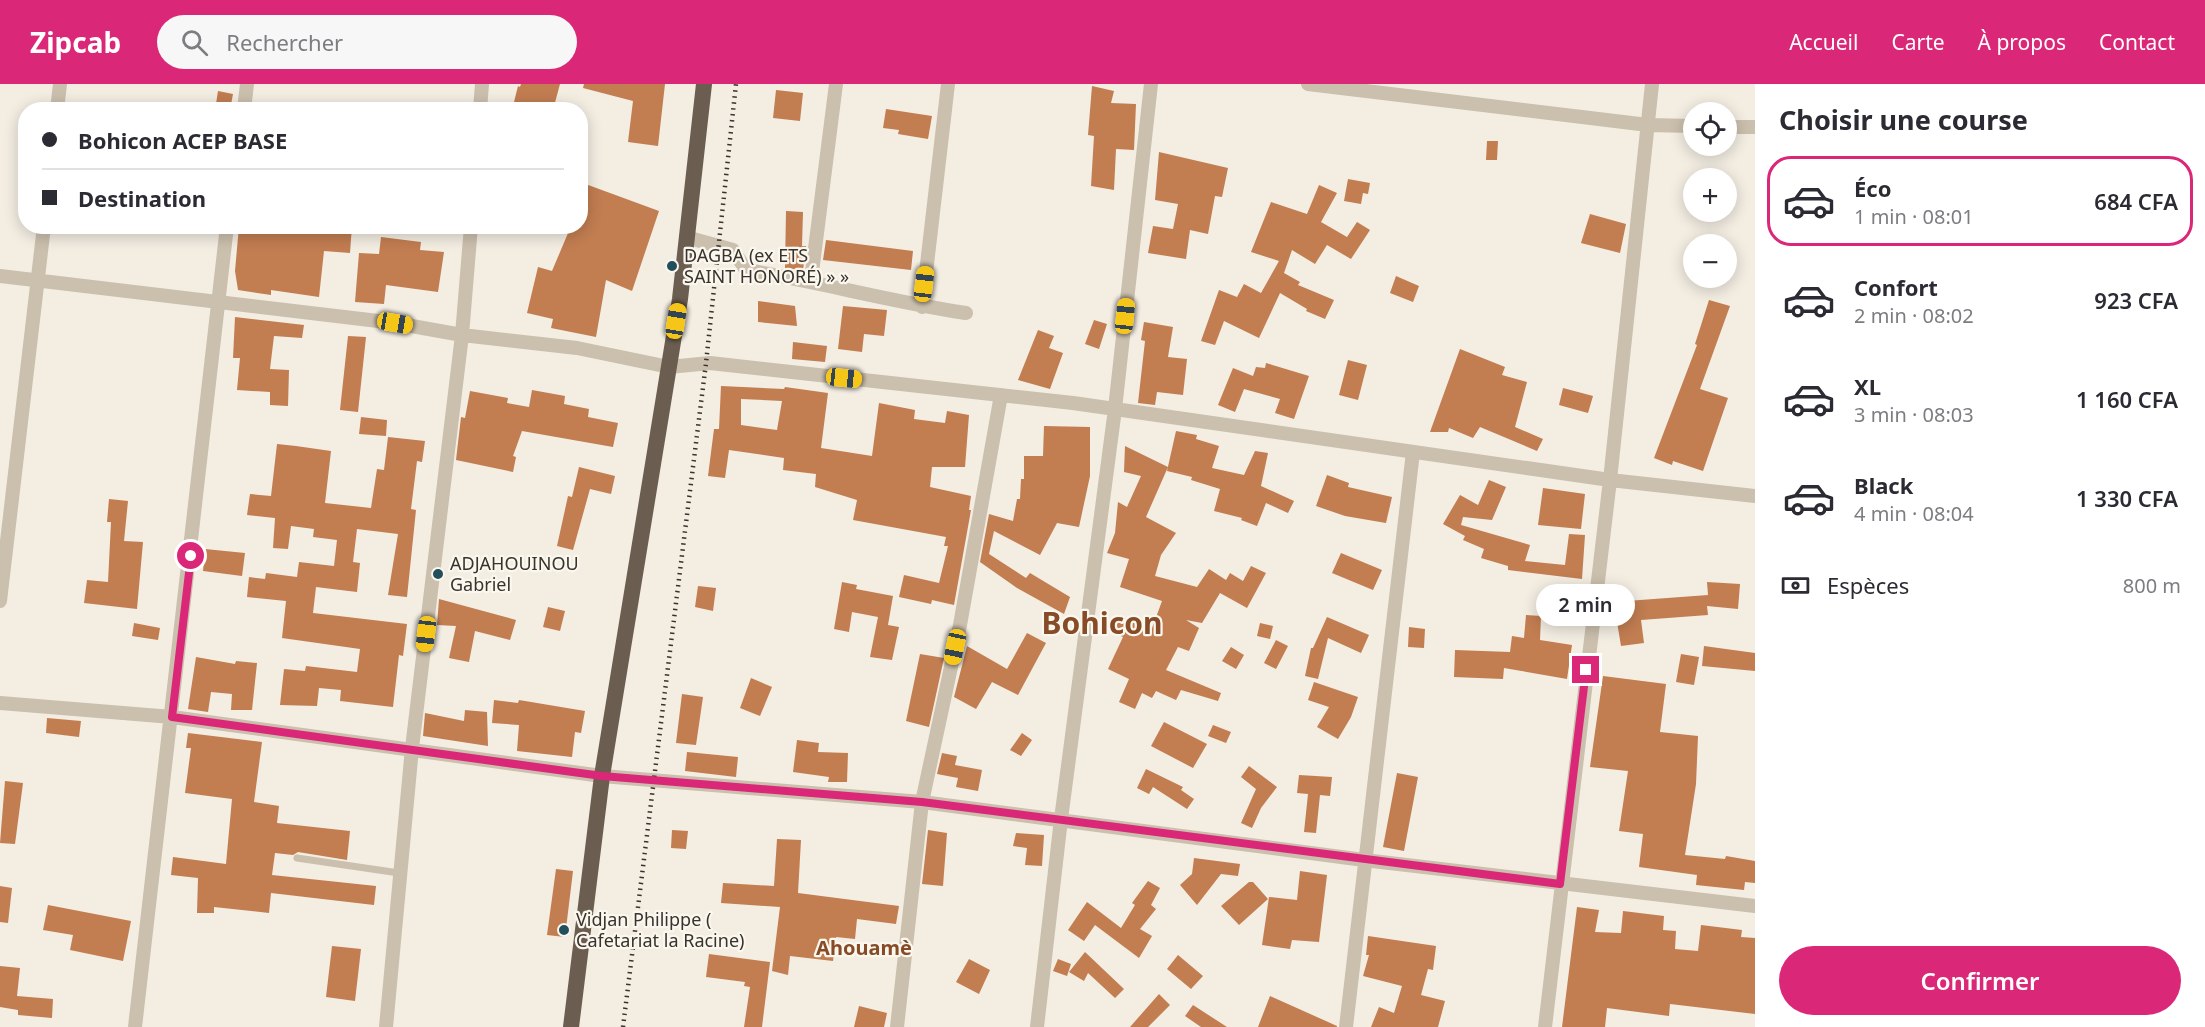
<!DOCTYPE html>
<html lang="fr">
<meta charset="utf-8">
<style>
body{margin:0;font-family:"Noto Sans",sans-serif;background:#f7f7f7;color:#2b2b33;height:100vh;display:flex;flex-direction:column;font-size:22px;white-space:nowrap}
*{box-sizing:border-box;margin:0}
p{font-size:20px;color:#7c7c81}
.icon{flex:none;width:33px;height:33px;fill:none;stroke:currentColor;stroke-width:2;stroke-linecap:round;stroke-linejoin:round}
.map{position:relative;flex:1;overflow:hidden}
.sheet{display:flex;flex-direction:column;background:#fff;width:450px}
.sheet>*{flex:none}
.banner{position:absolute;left:18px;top:18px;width:570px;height:132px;border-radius:24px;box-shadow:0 3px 15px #0003;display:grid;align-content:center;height:132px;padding:0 24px;background:#fff}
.buttons{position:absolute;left:1683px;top:18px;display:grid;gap:12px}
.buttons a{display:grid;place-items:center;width:54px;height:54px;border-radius:50%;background:#fff;box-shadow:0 3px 15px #0003;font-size:30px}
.end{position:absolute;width:27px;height:27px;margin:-14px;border:8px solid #db2777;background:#fff;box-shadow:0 0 0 3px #fff}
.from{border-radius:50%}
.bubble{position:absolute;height:42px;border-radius:21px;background:#fff;box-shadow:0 3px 15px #0003;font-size:20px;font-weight:600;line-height:42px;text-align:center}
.car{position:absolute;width:18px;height:36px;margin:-18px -9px;border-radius:8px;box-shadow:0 0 4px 2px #0007;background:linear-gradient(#f5c518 24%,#345 0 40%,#f5c518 0 76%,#345 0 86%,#f5c518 0)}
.banner b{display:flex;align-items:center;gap:21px;height:57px;font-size:22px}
.banner b+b{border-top:2px solid #e1e1e2}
.banner i{width:15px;height:15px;background:#2b2b33}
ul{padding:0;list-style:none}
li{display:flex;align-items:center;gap:18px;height:90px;margin:0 12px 9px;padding:0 12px;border:3px solid transparent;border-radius:24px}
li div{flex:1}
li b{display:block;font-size:22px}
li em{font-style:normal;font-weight:600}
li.current{border-color:#db2777}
li>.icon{width:54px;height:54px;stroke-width:1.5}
h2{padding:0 24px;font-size:27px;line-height:72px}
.pay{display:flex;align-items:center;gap:15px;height:66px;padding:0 24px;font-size:22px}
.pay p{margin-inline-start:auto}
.primary-button{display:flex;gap:12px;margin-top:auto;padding:12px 24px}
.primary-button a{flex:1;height:69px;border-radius:36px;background:#db2777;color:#fff;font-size:24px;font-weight:600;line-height:69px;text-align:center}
header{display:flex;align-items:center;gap:36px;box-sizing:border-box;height:84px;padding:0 30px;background:#db2777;color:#fff}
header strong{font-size:28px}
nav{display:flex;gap:33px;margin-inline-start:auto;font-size:21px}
.search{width:420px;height:54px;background:#f7f7f7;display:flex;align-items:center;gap:15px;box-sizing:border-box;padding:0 21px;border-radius:33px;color:#7c7c81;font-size:22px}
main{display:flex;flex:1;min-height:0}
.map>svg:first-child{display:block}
.building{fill:#c27d51;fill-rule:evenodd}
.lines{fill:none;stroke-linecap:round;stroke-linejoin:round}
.service{stroke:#cbbfad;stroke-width:7}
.minor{stroke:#cbbfad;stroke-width:14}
.trunk{stroke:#6b5d50;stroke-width:16}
.rail{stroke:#3a322c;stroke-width:4.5;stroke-dasharray:1.5 4.5;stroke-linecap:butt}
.route{stroke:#db2777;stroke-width:8}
.poi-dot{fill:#224f5b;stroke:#faf7ee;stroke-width:2}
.labels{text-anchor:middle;stroke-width:4.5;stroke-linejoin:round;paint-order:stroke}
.poi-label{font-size:18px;fill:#3a322c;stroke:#faf7ee;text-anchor:start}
.neighbourhood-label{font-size:20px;font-weight:bold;fill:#874c27;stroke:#faf7ee}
.town-label{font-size:30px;font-weight:bold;fill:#874c27;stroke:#faf7ee}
</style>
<header>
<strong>Zipcab</strong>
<div class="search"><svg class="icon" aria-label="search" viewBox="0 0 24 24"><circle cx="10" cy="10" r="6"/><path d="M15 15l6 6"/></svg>Rechercher</div>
<nav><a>Accueil</a><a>Carte</a><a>À propos</a><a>Contact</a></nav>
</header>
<main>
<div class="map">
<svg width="1755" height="943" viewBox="0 0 1755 943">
<rect width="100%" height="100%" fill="#f3ede2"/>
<path class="building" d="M 521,0 L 560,0 L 553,26 L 512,26 L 518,2 L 520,3 Z
M 584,0 L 665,0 L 658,62 L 628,58 L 633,17 L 583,4 Z
M 1092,2 L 1114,7 L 1111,19 L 1136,20 L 1134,66 L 1116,65 L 1114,106 L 1091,102 L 1094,52 L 1088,51 Z
M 776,6 L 803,9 L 800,37 L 773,34 Z
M 218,7 L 233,10 L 230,26 L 215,26 Z
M 886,25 L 932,32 L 928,55 L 898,50 L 899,46 L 883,44 Z
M 1487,57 L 1498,57 L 1497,76 L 1486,76 Z
M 1159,68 L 1228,84 L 1222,113 L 1215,112 L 1208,150 L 1190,146 L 1186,175 L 1148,169 L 1153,142 L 1173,145 L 1178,120 L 1155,116 Z
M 1348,95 L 1370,99 L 1368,110 L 1363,109 L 1361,120 L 1344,117 Z
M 580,98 L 659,127 L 632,207 L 606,196 L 596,253 L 551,244 L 553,235 L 527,229 L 538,183 L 552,187 L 571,142 L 580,142 Z
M 1319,101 L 1337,109 L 1321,138 L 1347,153 L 1357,138 L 1370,146 L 1351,175 L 1327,161 L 1315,180 L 1292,166 L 1284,189 L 1300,198 L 1298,201 L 1334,216 L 1325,235 L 1306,227 L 1307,225 L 1280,209 L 1259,254 L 1224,237 L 1215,261 L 1201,257 L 1219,206 L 1237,213 L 1244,200 L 1261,209 L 1279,177 L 1251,168 L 1271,118 L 1307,130 Z
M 786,127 L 803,128 L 802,162 L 806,162 L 803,186 L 785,184 Z
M 1590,130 L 1626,140 L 1620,169 L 1581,159 Z
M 239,142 L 352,142 L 350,169 L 324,167 L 319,213 L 271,206 L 271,211 L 238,206 L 235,187 Z
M 381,153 L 421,158 L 420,166 L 444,168 L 438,208 L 386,201 L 384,220 L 355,218 L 359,169 L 379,170 Z
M 826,156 L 913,167 L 911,186 L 823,176 Z
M 1396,192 L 1419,202 L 1413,218 L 1390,209 Z
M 1709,216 L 1730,222 L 1700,305 L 1728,314 L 1703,387 L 1673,377 L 1672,381 L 1654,374 L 1697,261 L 1695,260 Z
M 758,217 L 795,222 L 797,242 L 758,238 Z
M 843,222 L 887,226 L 884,252 L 864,250 L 862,268 L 838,265 Z
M 235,233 L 304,241 L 302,254 L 274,252 L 270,285 L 289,286 L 288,322 L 270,321 L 270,308 L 237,306 L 240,274 L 233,274 Z
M 1094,236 L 1107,240 L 1099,265 L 1085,260 Z
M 1144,238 L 1173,243 L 1168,273 L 1187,275 L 1183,311 L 1157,308 L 1155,321 L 1138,319 L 1145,257 L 1141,256 Z
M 1038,246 L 1054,252 L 1049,264 L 1063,269 L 1050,305 L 1018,296 Z
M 348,252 L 366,253 L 358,328 L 340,326 Z
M 793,258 L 827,262 L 825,278 L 792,275 Z
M 1460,265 L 1505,283 L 1502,291 L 1527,298 L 1515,343 L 1543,355 L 1537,367 L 1480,343 L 1473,354 L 1449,344 L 1448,348 L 1430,348 Z
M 1348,276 L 1367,281 L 1358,316 L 1339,311 Z
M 1266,279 L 1309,292 L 1294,335 L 1275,329 L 1280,315 L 1244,305 L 1235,328 L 1218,321 L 1233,284 L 1253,292 L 1256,283 L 1265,284 Z
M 721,302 L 784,305 L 785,303 L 828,309 L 821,364 L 872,372 L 879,319 L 915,326 L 914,335 L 945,339 L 947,327 L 969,331 L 965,383 L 932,383 L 930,403 L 971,412 L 969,426 L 971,426 L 954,521 L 932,516 L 931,520 L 899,513 L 904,491 L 939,499 L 948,462 L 944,462 L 946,453 L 853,436 L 857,416 L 815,403 L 816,390 L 783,386 L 784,374 L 729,366 L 725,394 L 708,392 L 714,345 L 719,345 ZM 741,315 L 782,317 L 777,346 L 741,341 Z
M 1563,304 L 1593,312 L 1588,329 L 1559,321 Z
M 532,306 L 565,312 L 564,320 L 589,325 L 588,333 L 618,339 L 613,363 L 522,347 L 513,372 L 516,373 L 513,388 L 456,376 L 461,333 L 465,334 L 470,307 L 508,314 L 507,319 L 529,323 Z
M 361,333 L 387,336 L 386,352 L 359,350 Z
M 1044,342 L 1090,343 L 1090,392 L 1079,443 L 1057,439 L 1040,471 L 994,447 L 989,470 L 1026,494 L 1030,489 L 1070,513 L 1064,530 L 1017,504 L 980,478 L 989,430 L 1013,437 L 1017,415 L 1020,415 L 1021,395 L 1024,395 L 1024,372 L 1043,372 Z
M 1176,347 L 1197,351 L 1196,355 L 1219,362 L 1212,384 L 1244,391 L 1255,367 L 1268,369 L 1261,402 L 1294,417 L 1288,429 L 1266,419 L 1257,442 L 1241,436 L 1242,434 L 1214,427 L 1220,405 L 1191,396 L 1192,393 L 1167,387 Z
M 388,353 L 425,357 L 422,378 L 417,377 L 411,425 L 416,426 L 407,513 L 388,511 L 398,450 L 357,445 L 353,478 L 360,479 L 357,508 L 316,503 L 313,529 L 407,540 L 403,572 L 399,571 L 393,623 L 340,617 L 341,606 L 319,604 L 317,622 L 280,621 L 284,585 L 305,587 L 306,582 L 357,588 L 360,565 L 282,554 L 286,517 L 247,513 L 249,493 L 265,495 L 266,489 L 297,493 L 299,478 L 334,482 L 337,456 L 313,453 L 314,445 L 291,442 L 288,465 L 273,464 L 275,434 L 247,431 L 250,410 L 271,412 L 277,360 L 296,362 L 331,367 L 325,419 L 371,424 L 377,385 L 384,386 Z
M 1125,362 L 1168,383 L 1146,433 L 1176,449 L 1161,471 L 1155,492 L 1197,503 L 1209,485 L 1226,496 L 1230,489 L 1243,497 L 1251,482 L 1266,489 L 1247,524 L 1220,509 L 1202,539 L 1186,536 L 1199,544 L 1189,567 L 1178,563 L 1166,586 L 1221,609 L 1218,617 L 1181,606 L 1176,616 L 1156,607 L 1152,614 L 1142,609 L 1135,625 L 1119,618 L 1129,595 L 1108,585 L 1123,553 L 1113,548 L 1121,532 L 1151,547 L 1162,517 L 1120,503 L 1129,475 L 1107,469 L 1115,449 L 1118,418 L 1127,423 L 1141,392 L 1124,388 Z
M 579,383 L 615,392 L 611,410 L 590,405 L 573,466 L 557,462 L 568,412 L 572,413 Z
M 1327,391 L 1349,399 L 1348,403 L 1392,413 L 1386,439 L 1345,432 L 1316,422 Z
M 1489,396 L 1506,403 L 1492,436 L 1463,433 L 1461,441 L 1530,461 L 1525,477 L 1565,481 L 1569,450 L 1585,451 L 1582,495 L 1508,486 L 1508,482 L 1481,474 L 1484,465 L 1463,456 L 1465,452 L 1443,440 L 1460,411 L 1478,421 Z
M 1543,404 L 1585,410 L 1581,445 L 1538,441 Z
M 109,415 L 128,417 L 124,457 L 143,458 L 137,525 L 84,519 L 87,496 L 108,498 L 111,438 L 107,438 Z
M 205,465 L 245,469 L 242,492 L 203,487 Z
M 1341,469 L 1382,486 L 1373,506 L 1332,489 Z
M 842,498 L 857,501 L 856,505 L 893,512 L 888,541 L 899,543 L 892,576 L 870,573 L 878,533 L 852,528 L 849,548 L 834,545 Z
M 1707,498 L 1740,500 L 1738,525 L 1707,522 L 1708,531 L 1641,536 L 1644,559 L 1621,562 L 1617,538 L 1613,539 L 1613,518 L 1708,511 Z
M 698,502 L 716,504 L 713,527 L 695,523 Z
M 439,515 L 516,536 L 510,556 L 475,547 L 469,578 L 449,574 L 456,542 L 437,541 Z
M 548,523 L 565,527 L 560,547 L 543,543 Z
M 1526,531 L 1541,532 L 1540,556 L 1572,561 L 1567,595 L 1504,584 L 1503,595 L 1454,593 L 1455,566 L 1510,568 L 1512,552 L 1524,554 Z
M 1327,533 L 1369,551 L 1361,569 L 1328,554 L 1318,595 L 1305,592 L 1311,564 L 1313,564 Z
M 134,539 L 160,544 L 158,556 L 132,552 Z
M 1260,539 L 1273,542 L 1270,555 L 1257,552 Z
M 1409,543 L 1425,545 L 1424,564 L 1408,563 Z
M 1027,549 L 1046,559 L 1018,611 L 992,598 L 976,625 L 954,613 L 967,562 L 1007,585 Z
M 1276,556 L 1288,562 L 1276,585 L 1264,579 Z
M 1704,562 L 1755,569 L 1755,587 L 1702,582 Z
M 1231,563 L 1244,571 L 1236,585 L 1222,577 Z
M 920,570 L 944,574 L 929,643 L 906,637 Z
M 1681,570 L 1699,573 L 1694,601 L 1676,598 Z
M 196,573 L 235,580 L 236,577 L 257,579 L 252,626 L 231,626 L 232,610 L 211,608 L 208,628 L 188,625 Z
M 1603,592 L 1666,600 L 1660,648 L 1698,652 L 1696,700 L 1685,771 L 1725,775 L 1726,772 L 1755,777 L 1755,799 L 1745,798 L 1744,806 L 1696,801 L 1697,791 L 1639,783 L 1643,750 L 1619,747 L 1628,687 L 1590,683 Z
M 751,594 L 772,603 L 760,632 L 740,624 Z
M 1314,598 L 1358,613 L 1351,633 L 1338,655 L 1317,643 L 1329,623 L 1308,616 Z
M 682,610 L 703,613 L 696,661 L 676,659 Z
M 494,616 L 518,619 L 519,616 L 585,627 L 581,649 L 575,648 L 572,673 L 517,667 L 519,641 L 492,639 Z
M 465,626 L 487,628 L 488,662 L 423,652 L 425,629 L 464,637 Z
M 47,634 L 81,637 L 79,653 L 46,649 Z
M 1164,638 L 1207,660 L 1193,684 L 1151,662 Z
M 1213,641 L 1231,648 L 1226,659 L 1208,652 Z
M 188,649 L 262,658 L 254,718 L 279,722 L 277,739 L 350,747 L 347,776 L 298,768 L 293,771 L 275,769 L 272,791 L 376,802 L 374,821 L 271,809 L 269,829 L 214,823 L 214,829 L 197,829 L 198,794 L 171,791 L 173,773 L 226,780 L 232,715 L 185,709 L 191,664 L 186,664 Z
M 1022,649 L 1032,656 L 1021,672 L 1010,666 Z
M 797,656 L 819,659 L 818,668 L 848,669 L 847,698 L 828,698 L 829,693 L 793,688 Z
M 687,668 L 738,673 L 736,693 L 685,687 Z
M 942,669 L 957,672 L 955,681 L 982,686 L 978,707 L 956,703 L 958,694 L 937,690 Z
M 1249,682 L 1277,703 L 1261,724 L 1252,744 L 1241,739 L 1256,705 L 1241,693 Z
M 1146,685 L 1183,703 L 1181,706 L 1194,715 L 1187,725 L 1153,703 L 1149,710 L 1137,704 Z
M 1397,689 L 1418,693 L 1404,767 L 1383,763 Z
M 1299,691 L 1332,693 L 1330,712 L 1320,711 L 1316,749 L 1304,748 L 1308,710 L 1297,709 Z
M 5,697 L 23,699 L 15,760 L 0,759 Z
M 672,746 L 688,747 L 686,765 L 671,764 Z
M 928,746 L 947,749 L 943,802 L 922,800 Z
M 1016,749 L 1044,751 L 1042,782 L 1025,781 L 1027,764 L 1013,762 Z
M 777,755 L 801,756 L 798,809 L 899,822 L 896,840 L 857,835 L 855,855 L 836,853 L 833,877 L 790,872 L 788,891 L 772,887 L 780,823 L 721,819 L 723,799 L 774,802 Z
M 1194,774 L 1240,780 L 1238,792 L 1221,790 L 1197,821 L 1180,801 L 1192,790 Z
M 556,785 L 573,787 L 565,853 L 547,851 Z
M 1300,787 L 1327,791 L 1319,858 L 1292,856 L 1290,865 L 1262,861 L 1269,813 L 1297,816 Z
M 1148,797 L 1160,804 L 1151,821 L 1156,825 L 1140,845 L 1152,852 L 1139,874 L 1095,841 L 1084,857 L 1068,846 L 1087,818 L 1121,844 L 1135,821 L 1132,819 Z
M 1249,798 L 1253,798 L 1268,815 L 1239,841 L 1221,822 Z
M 0,802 L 12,804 L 8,839 L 0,838 Z
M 48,821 L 131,837 L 123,877 L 70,866 L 73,851 L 43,846 Z
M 1577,823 L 1599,826 L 1595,848 L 1621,849 L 1623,827 L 1664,832 L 1663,846 L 1676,847 L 1675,865 L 1698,867 L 1701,841 L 1742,846 L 1741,853 L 1755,854 L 1755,930 L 1670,920 L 1669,932 L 1607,924 L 1605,943 L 1562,943 Z
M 1368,852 L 1436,862 L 1433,886 L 1428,885 L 1421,911 L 1445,917 L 1438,943 L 1371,943 L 1379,923 L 1394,929 L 1402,902 L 1363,892 L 1369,871 L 1366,871 Z
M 332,862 L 361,865 L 355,917 L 326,913 Z
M 1085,868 L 1124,905 L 1115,914 L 1088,889 L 1084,897 L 1069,888 Z
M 709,870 L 770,878 L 762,943 L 744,943 L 750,903 L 744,902 L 745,898 L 706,893 Z
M 1178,871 L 1203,892 L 1191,905 L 1167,885 Z
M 969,875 L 990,886 L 979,910 L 956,898 Z
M 1058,875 L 1071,880 L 1067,892 L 1053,887 Z
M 0,882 L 20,884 L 17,912 L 53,915 L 52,934 L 18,931 L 18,926 L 0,923 Z
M 1159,910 L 1170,921 L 1148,943 L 1130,943 Z
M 1270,912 L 1337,942 L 1337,943 L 1258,943 Z
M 1193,921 L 1227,943 L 1201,943 L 1185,932 Z
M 859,922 L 887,929 L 884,943 L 854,943 Z"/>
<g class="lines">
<path class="service" d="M 297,774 L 399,789"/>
<path class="minor" d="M 1308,0 L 1648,41 L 1694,42
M 57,26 L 60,0
M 244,26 L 247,0
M 480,26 L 482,0
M 1726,43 L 1755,43
M 686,153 L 733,166 L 746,186 C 820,198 892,218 966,229
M 0,192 L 395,239 L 462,251 L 577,264 L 669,283 L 710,279 L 1073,319 L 1610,396 L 1755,412
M 811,196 L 836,0
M 922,223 L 948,0
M 0,517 L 44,142
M 0,619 L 172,633 L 602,692 L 922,718 L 1364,776 L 1755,822
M 135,943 L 227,142
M 386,943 L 412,664 L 462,251 L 471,142
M 897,943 L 922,718 L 960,541 L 1001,311
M 1037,943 L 1061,735 L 1115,325 L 1151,0
M 1346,943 L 1413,368
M 1545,943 L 1610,396 L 1652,0"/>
<path class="trunk" d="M 571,943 L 602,692 L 680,215 L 704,0"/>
<path class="rail" d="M 623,943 L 706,279 L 736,0"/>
</g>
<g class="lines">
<path class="route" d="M 191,472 L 172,633 L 602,692 L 922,718 L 1560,800 L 1586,586"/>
</g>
<g class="poi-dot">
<circle cx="672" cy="182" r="6"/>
<circle cx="438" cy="490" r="6"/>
<circle cx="564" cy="846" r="6"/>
</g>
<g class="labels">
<g class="poi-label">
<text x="684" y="178">DAGBA (ex ETS<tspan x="684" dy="21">SAINT HONORÉ) » »</tspan></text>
<text x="450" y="486">ADJAHOUINOU<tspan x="450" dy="21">Gabriel</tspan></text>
<text x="576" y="842">Vidjan Philippe (<tspan x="576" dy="21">Cafetariat la Racine)</tspan></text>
</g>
<g class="neighbourhood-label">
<text x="864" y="871">Ahouamè</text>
</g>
<g class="town-label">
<text x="1102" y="550">Bohicon</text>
</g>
</g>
</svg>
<div class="buttons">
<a><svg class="icon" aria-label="locate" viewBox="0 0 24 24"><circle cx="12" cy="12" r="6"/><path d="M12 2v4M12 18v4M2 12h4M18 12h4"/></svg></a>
<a>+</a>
<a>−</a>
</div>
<i class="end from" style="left:191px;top:472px"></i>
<i class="end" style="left:1586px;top:586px"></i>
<div class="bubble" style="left:1536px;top:500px;width:99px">2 min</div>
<i class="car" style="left:924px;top:200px;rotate:7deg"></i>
<i class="car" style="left:1125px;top:232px;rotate:6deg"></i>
<i class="car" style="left:676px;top:237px;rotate:9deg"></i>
<i class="car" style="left:395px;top:239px;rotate:100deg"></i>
<i class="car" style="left:844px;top:294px;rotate:96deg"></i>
<i class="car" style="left:426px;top:550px;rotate:187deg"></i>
<i class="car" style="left:955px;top:563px;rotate:192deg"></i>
<div class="banner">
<b><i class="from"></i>Bohicon ACEP BASE</b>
<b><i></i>Destination</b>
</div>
</div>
<section class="sheet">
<h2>Choisir une course</h2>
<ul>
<li class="current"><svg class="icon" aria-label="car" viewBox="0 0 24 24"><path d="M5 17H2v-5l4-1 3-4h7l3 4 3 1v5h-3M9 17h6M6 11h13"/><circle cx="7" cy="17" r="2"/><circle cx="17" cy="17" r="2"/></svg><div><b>Éco</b><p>1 min · 08:01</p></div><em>684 CFA</em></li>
<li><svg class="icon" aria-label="car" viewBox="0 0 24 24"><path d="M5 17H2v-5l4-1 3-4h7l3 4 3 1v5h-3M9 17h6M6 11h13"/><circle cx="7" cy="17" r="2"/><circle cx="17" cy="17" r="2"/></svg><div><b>Confort</b><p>2 min · 08:02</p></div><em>923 CFA</em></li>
<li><svg class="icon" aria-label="car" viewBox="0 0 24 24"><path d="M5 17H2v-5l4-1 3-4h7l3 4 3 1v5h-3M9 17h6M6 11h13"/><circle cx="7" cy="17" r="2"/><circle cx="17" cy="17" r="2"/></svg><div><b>XL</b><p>3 min · 08:03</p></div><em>1 160 CFA</em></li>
<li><svg class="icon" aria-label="car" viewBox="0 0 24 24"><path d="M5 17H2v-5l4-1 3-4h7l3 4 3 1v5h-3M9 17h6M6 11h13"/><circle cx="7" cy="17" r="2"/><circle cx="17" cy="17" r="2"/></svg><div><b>Black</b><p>4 min · 08:04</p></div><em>1 330 CFA</em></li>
</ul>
<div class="pay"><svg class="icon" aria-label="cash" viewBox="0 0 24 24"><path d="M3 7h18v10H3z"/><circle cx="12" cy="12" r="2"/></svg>Espèces<p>800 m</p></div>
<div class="primary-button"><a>Confirmer</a></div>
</section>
</main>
